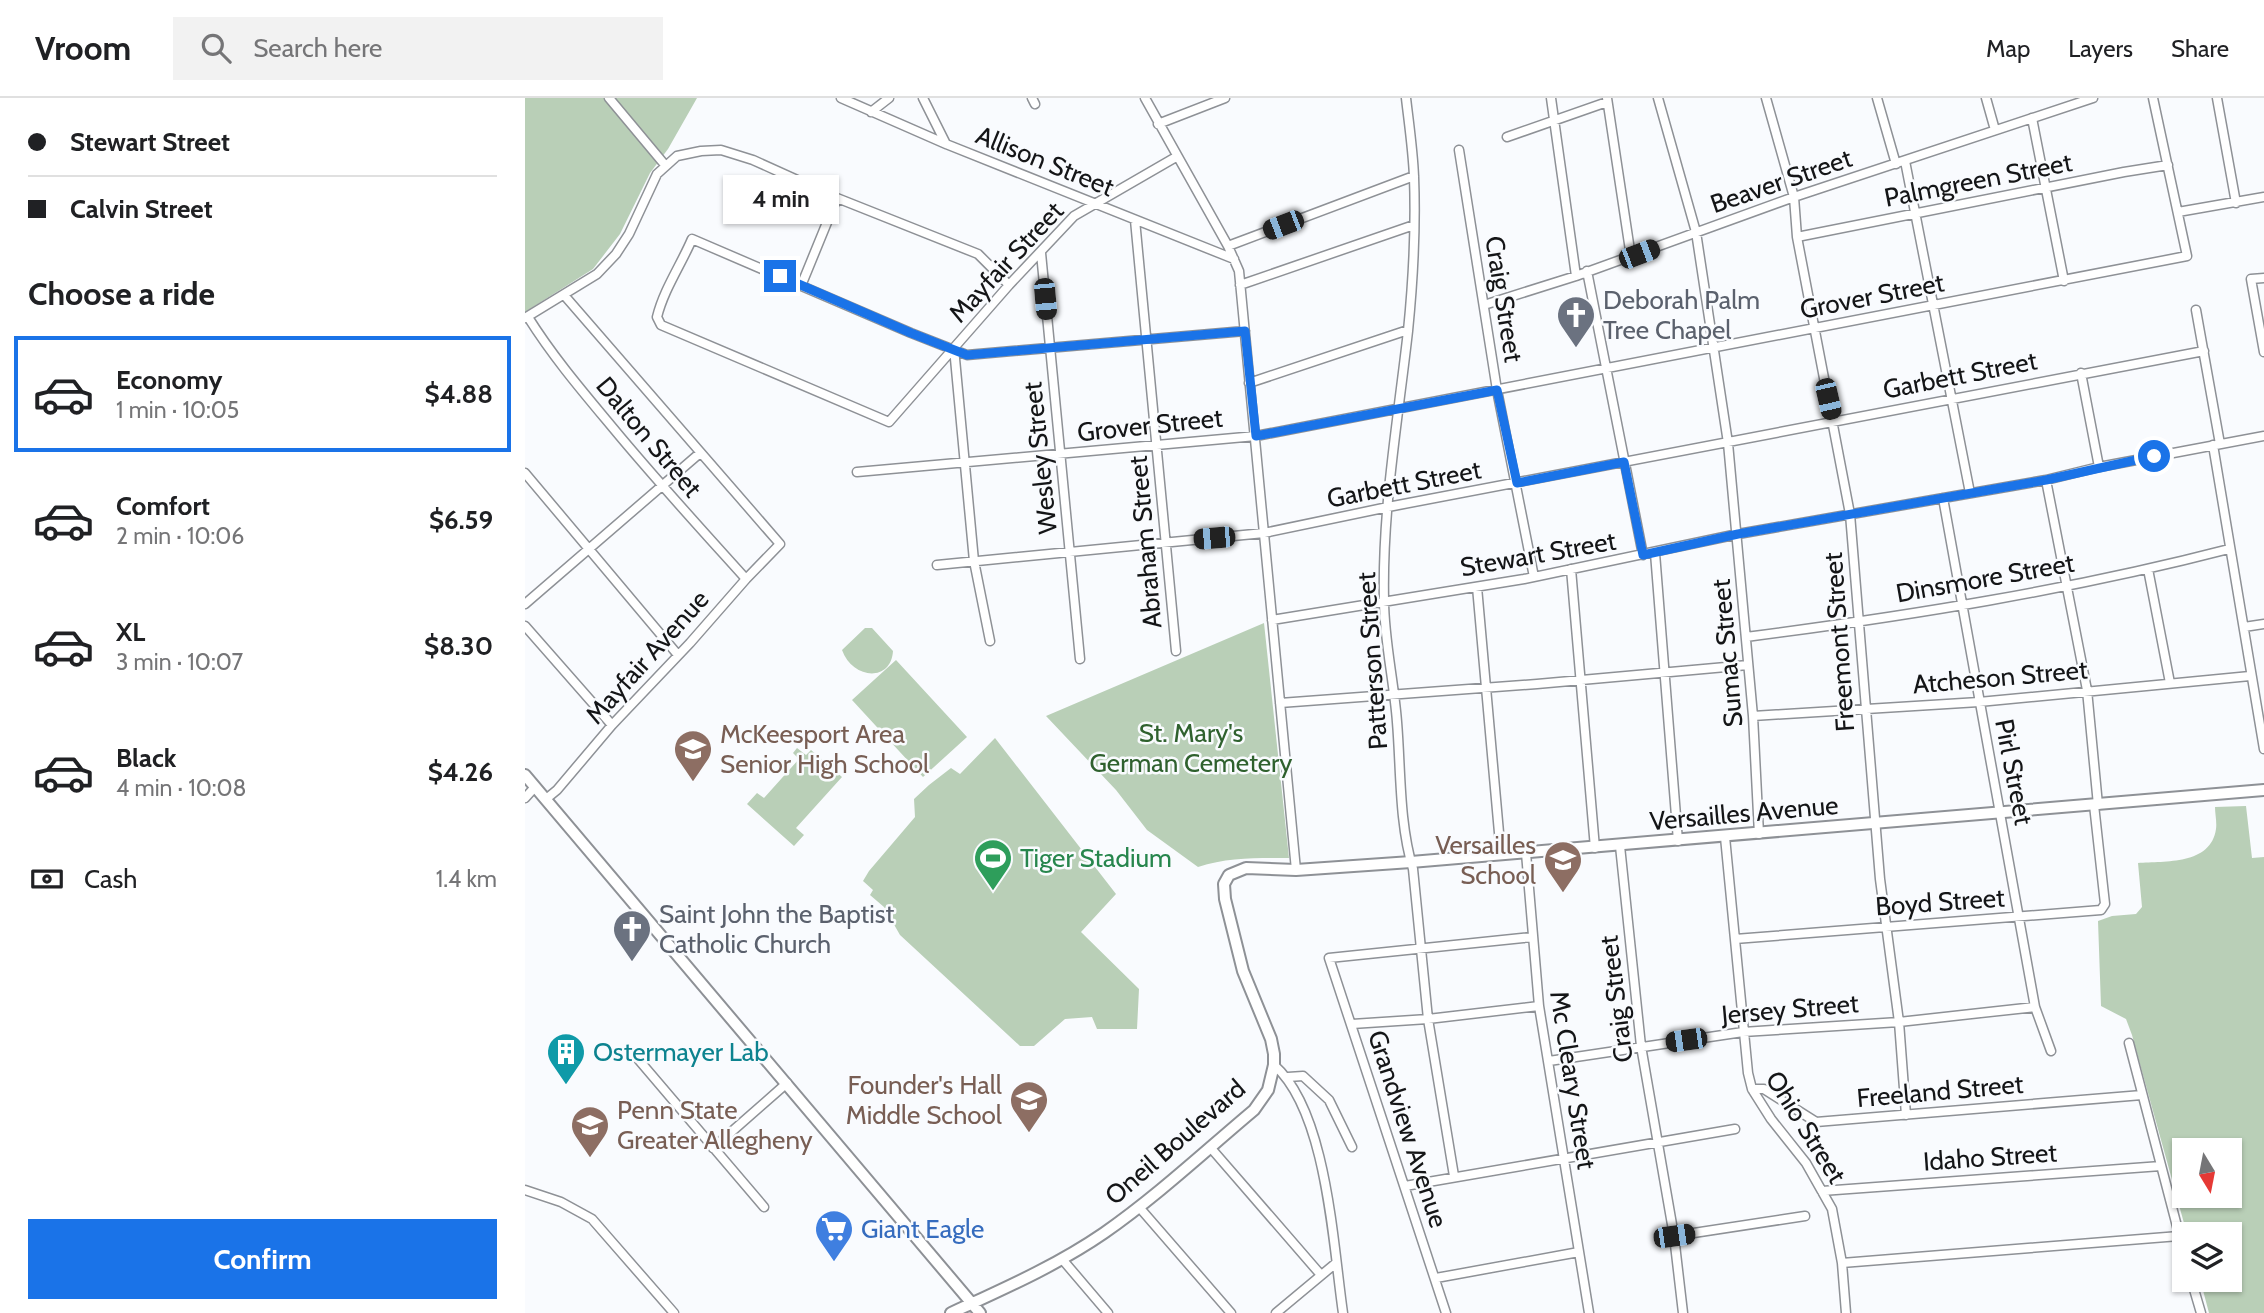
<!DOCTYPE html>
<meta charset="utf-8">
<style>
body{margin:0;font-family:Cabin,sans-serif;background:#f2f2f2;color:#202124;height:100vh;display:flex;flex-direction:column;font-size:26px;white-space:nowrap}
*{box-sizing:border-box;margin:0}
p{font-size:23px;color:#757577}
.icon{flex:none;width:38px;height:38px;fill:none;stroke:currentColor;stroke-width:2;stroke-linecap:round;stroke-linejoin:round}
.map{position:relative;flex:1;overflow:hidden}
.drawer{display:flex;flex-direction:column;background:#fff;width:525px}
.drawer>*{flex:none}
.hud{display:grid;align-content:center;height:154px;padding:0 28px;background:#fff}
.needle{width:46px;rotate:170deg}
.fabs{position:absolute;left:1647px;top:1040px;display:grid;gap:14px}
.fabs a{display:grid;place-items:center;width:70px;height:70px;border-radius:0px;background:#fff;box-shadow:0 2px 5px #0004;font-size:35px}
.end{position:absolute;width:32px;height:32px;margin:-16px;border:9px solid #1a73e8;background:#fff;box-shadow:0 0 0 4px #fff}
.from{border-radius:50%}
.bubble{position:absolute;height:49px;border-radius:0px;background:#fff;box-shadow:0 2px 5px #0004;font-size:23px;font-weight:700;line-height:49px;text-align:center}
.car{position:absolute;width:21px;height:42px;margin:-21px -10px;border-radius:9px;box-shadow:0 0 5px 2px #0007;background:linear-gradient(#222 24%,#8ab4d8 0 40%,#222 0 76%,#8ab4d8 0 86%,#222 0)}
.hud b{display:flex;align-items:center;gap:24px;height:66px;font-size:26px}
.hud b+b{border-top:2px solid #e0e0e0}
.hud i{width:18px;height:18px;background:#202124}
ul{padding:0;list-style:none}
li{display:flex;align-items:center;gap:21px;height:116px;margin:0 14px 10px;padding:0 14px;border:4px solid transparent;border-radius:0px}
li div{flex:1}
li b{display:block;font-size:26px}
li em{font-style:normal;font-weight:700}
li.current{border-color:#1a73e8}
li>.icon{width:63px;height:63px;stroke-width:1.5}
h2{padding:0 28px;font-size:32px;line-height:84px}
.pay{display:flex;align-items:center;gap:18px;height:77px;padding:0 28px;font-size:26px}
.pay p{margin-inline-start:auto}
.button{display:flex;gap:14px;margin-top:auto;padding:14px 28px}
.button a{flex:1;height:80px;border-radius:0px;background:#1a73e8;color:#fff;font-size:28px;font-weight:700;line-height:80px;text-align:center}
header{display:flex;align-items:center;gap:42px;box-sizing:border-box;height:98px;padding:0 35px;background:#fff;border-bottom:2px solid #e0e0e0}
header strong{font-size:33px}
nav{display:flex;gap:38px;margin-inline-start:auto;font-size:24px}
.search{width:490px;height:63px;background:#f2f2f2;display:flex;align-items:center;gap:18px;box-sizing:border-box;padding:0 24px;border-radius:0px;color:#757577;font-size:26px}
main{display:flex;flex:1;min-height:0}
.map>svg:first-child{display:block}
.green{fill:#b9cfb7;fill-rule:evenodd}
.lines{fill:none;stroke-linecap:round;stroke-linejoin:round}
.street-casing{stroke:#8e9196;stroke-width:11}
.secondary-casing{stroke:#8e9196;stroke-width:14}
.street{stroke:#fff;stroke-width:8}
.secondary{stroke:#fff;stroke-width:10}
.route{stroke:#1a73e8;stroke-width:9}
.labels{text-anchor:middle;stroke-width:5;stroke-linejoin:round;paint-order:stroke}
.street-label{font-size:26px;fill:#141517;stroke:#f9fbfe}
.worship-label{font-size:26px;fill:#5b616d;stroke:#f9fbfe;text-anchor:start}
.park-label{font-size:26px;fill:#2f612e;stroke:#f9fbfe}
.education-label{font-size:26px;fill:#785e54;stroke:#f9fbfe;text-anchor:start}
.leisure-label{font-size:26px;fill:#27864d;stroke:#f9fbfe;text-anchor:start}
.culture-label{font-size:26px;fill:#0d838f;stroke:#f9fbfe;text-anchor:start}
.shop-label{font-size:26px;fill:#366cbe;stroke:#f9fbfe;text-anchor:start}
</style>
<header>
<strong>Vroom</strong>
<div class="search"><svg class="icon" aria-label="search" viewBox="0 0 24 24"><circle cx="10" cy="10" r="6"/><path d="M15 15l6 6"/></svg>Search here</div>
<nav><a>Map</a><a>Layers</a><a>Share</a></nav>
</header>
<main>
<section class="drawer">
<div class="hud">
<b><i class="from"></i>Stewart Street</b>
<b><i></i>Calvin Street</b>
</div>
<h2>Choose a ride</h2>
<ul>
<li class="current"><svg class="icon" aria-label="car" viewBox="0 0 24 24"><path d="M5 17H2v-5l4-1 3-4h7l3 4 3 1v5h-3M9 17h6M6 11h13"/><circle cx="7" cy="17" r="2"/><circle cx="17" cy="17" r="2"/></svg><div><b>Economy</b><p>1 min · 10:05</p></div><em>$4.88</em></li>
<li><svg class="icon" aria-label="car" viewBox="0 0 24 24"><path d="M5 17H2v-5l4-1 3-4h7l3 4 3 1v5h-3M9 17h6M6 11h13"/><circle cx="7" cy="17" r="2"/><circle cx="17" cy="17" r="2"/></svg><div><b>Comfort</b><p>2 min · 10:06</p></div><em>$6.59</em></li>
<li><svg class="icon" aria-label="car" viewBox="0 0 24 24"><path d="M5 17H2v-5l4-1 3-4h7l3 4 3 1v5h-3M9 17h6M6 11h13"/><circle cx="7" cy="17" r="2"/><circle cx="17" cy="17" r="2"/></svg><div><b>XL</b><p>3 min · 10:07</p></div><em>$8.30</em></li>
<li><svg class="icon" aria-label="car" viewBox="0 0 24 24"><path d="M5 17H2v-5l4-1 3-4h7l3 4 3 1v5h-3M9 17h6M6 11h13"/><circle cx="7" cy="17" r="2"/><circle cx="17" cy="17" r="2"/></svg><div><b>Black</b><p>4 min · 10:08</p></div><em>$4.26</em></li>
</ul>
<div class="pay"><svg class="icon" aria-label="cash" viewBox="0 0 24 24"><path d="M3 7h18v10H3z"/><circle cx="12" cy="12" r="2"/></svg>Cash<p>1.4 km</p></div>
<div class="button"><a>Confirm</a></div>
</section>
<div class="map">
<svg width="1739" height="1215" viewBox="0 0 1739 1215">
<rect width="100%" height="100%" fill="#f9fbfe"/>
<path class="green" d="M 0,0 L 172,0 L 143,51 L 125,75 L 95,136 L 68,171 L 0,214 Z
M 739,525 L 764,760 C 733,760 703,759 673,769 L 622,732 L 591,692 L 521,618 Z
M 340,530 L 347,530 L 368,553 C 366,585 327,581 317,552 Z
M 371,562 L 442,639 L 398,679 L 327,602 Z
M 470,640 L 591,796 L 556,834 L 614,891 L 612,931 L 572,931 L 567,919 L 540,921 L 509,948 L 495,948 L 375,837 L 359,809 L 345,797 L 348,792 L 338,783 L 344,773 L 390,719 L 389,701 L 404,687 L 426,670 L 435,676 Z
M 272,650 L 281,657 L 286,652 L 317,679 L 271,730 L 279,737 L 269,748 L 222,706 L 232,695 L 239,700 L 274,661 L 268,655 Z
M 1721,708 L 1727,760 L 1739,759 L 1739,1215 L 1684,1215 L 1675,1181 L 1704,1181 L 1704,1136 L 1662,1136 L 1607,937 L 1601,921 L 1576,908 L 1573,823 L 1587,818 L 1611,816 L 1617,809 L 1613,765 C 1640,763 1686,767 1691,731 C 1692,724 1690,716 1690,709 ZM 1659,1052 L 1704,1052 L 1704,1097 L 1659,1097 Z"/>
<g class="lines">
<defs>
<path id="street" d="M 84,0 L 140,67
M 316,0 L 421,46 L 709,161
M 398,0 L 421,46
M 507,0 L 510,6
M 620,0 L 703,148 L 714,173 L 771,772
M 881,0 C 884,26 888,53 889,79 C 891,130 888,183 883,233 C 873,322 857,412 859,502 C 859,542 869,583 872,624 C 876,672 874,725 888,771 L 903,921 L 929,1078
M 1026,0 L 1051,178
M 1082,0 L 1106,159
M 1133,0 L 1171,134 L 1203,345 L 1228,618 L 1234,736
M 1241,0 L 1269,99 L 1272,139 L 1325,416 L 1355,781 L 1374,924 L 1381,1017
M 1352,0 L 1371,66
M 1461,0 L 1470,32
M 1692,0 L 1711,105
M 346,14 L 364,0
M 1507,20 L 1539,183
M 633,26 L 700,0
M 982,39 L 1082,4
M 934,52 L 972,292 L 1009,479
M 651,59 L 549,118 L 484,187 L 364,324 L 136,227 L 132,219 C 139,191 156,167 167,141 L 386,235 L 442,257 L 720,233
M 1380,63 L 1445,395
M 1653,114 L 1739,99
M 610,122 L 651,553
M 1272,139 L 1599,74 L 1643,67
M 703,148 L 889,78
M 516,155 L 555,561
M 1062,173 L 1118,457
M 1739,180 L 1726,181 L 1739,254
M 715,187 L 889,127
M 276,188 L 312,100
M 959,207 L 1051,178 L 1269,99 L 1568,0
M 1671,212 L 1695,346
M 3,219 C 28,259 58,294 88,330 C 131,382 176,431 221,481
M 0,220 L 72,176 L 91,156 L 104,136 L 132,76 L 152,58 L 176,53 L 196,52 L 228,62 L 312,100 L 453,156 L 484,187
M 429,250 L 449,463 L 465,543
M 1556,275 L 1574,369
M 724,285 L 883,232
M 1688,347 L 1739,651
M 332,374 L 731,338 L 1662,158 L 1628,0
M 0,375 L 153,557
M 1521,382 L 1562,592 L 1573,707
M 1418,400 L 1510,909 L 1526,953
M 1130,455 L 1153,743
M 412,467 L 739,435 L 863,409 L 1679,253
M 1046,471 L 1070,750
M 1623,471 L 1645,585
M 952,489 L 976,757
M 0,506 L 175,355
M 747,522 L 999,481 L 1213,436 L 1521,382 L 1574,369 L 1739,338
M 0,528 L 87,627
M 1719,529 L 1739,526
M 1221,539 C 1383,518 1546,492 1704,451
M 755,605 L 1012,586 L 1223,567
M 1228,618 L 1454,604 L 1725,578
M 0,700 L 10,689
M 21,701 L 32,692 L 87,627 L 165,545 L 221,481 L 255,446 L 39,197
M 1200,739 L 1223,975 L 1227,991 L 1246,1021 L 1281,1065 L 1307,1111 L 1317,1165 L 1321,1215
M 1095,748 L 1116,948 L 1149,1138 L 1158,1215
M 1001,755 L 1014,908 L 1064,1215
M 1210,841 L 1576,812 L 1580,806 L 1569,707
M 827,926 L 903,921 L 1014,908
M 1604,945 L 1659,1155
M 107,954 L 239,1109
M 1024,963 L 1218,934 L 1374,924 L 1510,909
M 749,967 C 802,1013 808,1147 818,1215
M 763,979 L 778,978 L 804,1002 L 827,1049
M 1227,991 L 1239,991 L 1291,1024 L 1617,997
M 685,1049 L 796,1177
M 188,1050 L 262,985
M 880,1088 L 1210,1031
M 0,1092 L 36,1104 L 67,1121 L 149,1215
M 1297,1093 L 1636,1068
M 614,1109 L 706,1215
M 1149,1138 L 1280,1118
M 537,1161 L 583,1215
M 1317,1165 L 1654,1138
M 911,1180 L 1054,1154
M 1666,1181 L 1676,1215
M 751,1215 L 811,1165
M 921,1215 L 804,860 L 1007,839"/>
<path id="secondary" d="M 0,677 L 455,1215
M 426,1215 C 478,1191 531,1168 579,1135 C 632,1098 679,1054 729,1012 L 743,992 L 749,967 L 749,956 L 746,941 L 718,873 L 700,801 L 699,786 L 704,777 L 721,770 L 771,772 L 886,764 L 1739,692"/>
</defs>
<use href="#street" class="street-casing"/>
<use href="#secondary" class="secondary-casing"/>
<use href="#street" class="street"/>
<use href="#secondary" class="secondary"/>
</g>
<g class="lines">
<path class="route" d="M 255,178 L 386,235 L 442,257 L 720,233 L 731,338 L 972,292 L 992,385 L 1099,364 L 1118,457 L 1213,436 L 1521,382 L 1629,358"/>
</g>
<defs>
<symbol id="church-pin" viewBox="-11 -11 22 30"><path d="M0 17L-7.5 6A9.5 9.5 0 1 1 7.5 6Z" fill="#6b7280" stroke="#f9fbfe"/><path d="M-1.2-6h2.4v3.5h3.3v2.4h-3.3V6h-2.4V-.1h-3.3v-2.4h3.3Z" fill="#fff"/></symbol>
<symbol id="school-pin" viewBox="-11 -11 22 30"><path d="M0 17L-7.5 6A9.5 9.5 0 1 1 7.5 6Z" fill="#8d6e63" stroke="#f9fbfe"/><path d="M0-5L7-2L0 1L-7-2ZM-4 1L0 2.5L4 1V4Q0 6-4 4Z" fill="#fff"/></symbol>
<symbol id="stadium-pin" viewBox="-11 -11 22 30"><path d="M0 17L-7.5 6A9.5 9.5 0 1 1 7.5 6Z" fill="#2e9e5b" stroke="#f9fbfe"/><path d="M0-5a6.5 5 0 1 0 0 10a6.5 5 0 1 0 0-10ZM-3.5-1.8h7v3.6h-7Z" fill="#fff"/></symbol>
<symbol id="building-pin" viewBox="-11 -11 22 30"><path d="M0 17L-7.5 6A9.5 9.5 0 1 1 7.5 6Z" fill="#0f9aa8" stroke="#f9fbfe"/><path d="M-4-6H4V6H1V3H-1V6H-4ZM-2.5-4.3h1.7v1.8h-1.7ZM.8-4.3h1.7v1.8H.8ZM-2.5-1h1.7V.8h-1.7ZM.8-1h1.7V.8H.8Z" fill="#fff"/></symbol>
<symbol id="university-pin" viewBox="-11 -11 22 30"><path d="M0 17L-7.5 6A9.5 9.5 0 1 1 7.5 6Z" fill="#8d6e63" stroke="#f9fbfe"/><path d="M0-5L7-2L0 1L-7-2ZM-4 1L0 2.5L4 1V4Q0 6-4 4Z" fill="#fff"/></symbol>
<symbol id="supermarket-pin" viewBox="-11 -11 22 30"><path d="M0 17L-7.5 6A9.5 9.5 0 1 1 7.5 6Z" fill="#3f7fe0" stroke="#f9fbfe"/><path d="M-6-5.5h2.5l.6 2H6L4.5 2H-2.5L-4.4-4H-6ZM-1.5 3.2a1.3 1.3 0 1 0 .1 0ZM3 3.2a1.3 1.3 0 1 0 .1 0Z" fill="#fff"/></symbol>
</defs>
<g fill-rule="evenodd">
<use href="#church-pin" x="1029" y="195" width="44" height="60"/>
<use href="#school-pin" x="146" y="629" width="44" height="60"/>
<use href="#stadium-pin" x="446" y="738" width="44" height="60"/>
<use href="#school-pin" x="1016" y="740" width="44" height="60"/>
<use href="#church-pin" x="85" y="809" width="44" height="60"/>
<use href="#building-pin" x="19" y="932" width="44" height="60"/>
<use href="#school-pin" x="482" y="980" width="44" height="60"/>
<use href="#university-pin" x="43" y="1005" width="44" height="60"/>
<use href="#supermarket-pin" x="287" y="1109" width="44" height="60"/>
</g>
<g class="labels">
<g class="street-label">
<text transform="translate(520 63) rotate(22)" y="9">Allison Street</text>
<text transform="translate(1453 82) rotate(-11)" y="9">Palmgreen Street</text>
<text transform="translate(1256 83) rotate(-19)" y="9">Beaver Street</text>
<text transform="translate(481 164) rotate(-47)" y="9">Mayfair Street</text>
<text transform="translate(1347 198) rotate(-11)" y="9">Grover Street</text>
<text transform="translate(979 201) rotate(81)" y="9">Craig Street</text>
<text transform="translate(1435 277) rotate(-11)" y="9">Garbett Street</text>
<text transform="translate(625 327) rotate(-6)" y="9">Grover Street</text>
<text transform="translate(124 339) rotate(50)" y="9">Dalton Street</text>
<text transform="translate(515 360) rotate(-96)" y="9">Wesley Street</text>
<text transform="translate(879 386) rotate(-11)" y="9">Garbett Street</text>
<text transform="translate(620 444) rotate(-95)" y="9">Abraham Street</text>
<text transform="translate(1013 456) rotate(-10)" y="9">Stewart Street</text>
<text transform="translate(1460 480) rotate(-10)" y="9">Dinsmore Street</text>
<text transform="translate(1314 544) rotate(-94)" y="9">Freemont Street</text>
<text transform="translate(1202 555) rotate(-95)" y="9">Sumac Street</text>
<text transform="translate(122 559) rotate(-48)" y="9">Mayfair Avenue</text>
<text transform="translate(847 563) rotate(-94)" y="9">Patterson Street</text>
<text transform="translate(1475 579) rotate(-5)" y="9">Atcheson Street</text>
<text transform="translate(1489 674) rotate(79)" y="9">Pirl Street</text>
<text transform="translate(1219 715) rotate(-5)" y="9">Versailles Avenue</text>
<text transform="translate(1415 804) rotate(-4)" y="9">Boyd Street</text>
<text transform="translate(1091 901) rotate(-97)" y="9">Craig Street</text>
<text transform="translate(1265 911) rotate(-5)" y="9">Jersey Street</text>
<text transform="translate(1048 982) rotate(81)" y="9">Mc Cleary Street</text>
<text transform="translate(1415 993) rotate(-5)" y="9">Freeland Street</text>
<text transform="translate(1281 1029) rotate(58)" y="9">Ohio Street</text>
<text transform="translate(883 1031) rotate(72)" y="9">Grandview Avenue</text>
<text transform="translate(650 1044) rotate(-41)" y="9">Oneil Boulevard</text>
<text transform="translate(1465 1059) rotate(-4)" y="9">Idaho Street</text>
</g>
<g class="worship-label">
<text x="1078" y="211">Deborah Palm<tspan x="1078" dy="30">Tree Chapel</tspan></text>
<text x="134" y="825">Saint John the Baptist<tspan x="134" dy="30">Catholic Church</tspan></text>
</g>
<g class="park-label">
<text x="666" y="644">St. Mary's<tspan x="666" dy="30">German Cemetery</tspan></text>
</g>
<g class="education-label">
<text x="195" y="645">McKeesport Area<tspan x="195" dy="30">Senior High School</tspan></text>
<text x="1011" y="756" text-anchor="end">Versailles<tspan x="1011" dy="30">School</tspan></text>
<text x="477" y="996" text-anchor="end">Founder's Hall<tspan x="477" dy="30">Middle School</tspan></text>
<text x="92" y="1021">Penn State<tspan x="92" dy="30">Greater Allegheny</tspan></text>
</g>
<g class="leisure-label">
<text x="495" y="769">Tiger Stadium</text>
</g>
<g class="culture-label">
<text x="68" y="963">Ostermayer Lab</text>
</g>
<g class="shop-label">
<text x="336" y="1140">Giant Eagle</text>
</g>
</g>
</svg>
<div class="fabs">
<a><svg class="needle" viewBox="-14 -14 28 28"><path d="M0-13l5 13h-10z" fill="#e53935"/><path d="M0 13l5-13h-10z" fill="#757577"/></svg></a>
<a><svg class="icon" aria-label="layers" viewBox="0 0 24 24"><path d="M12 4l9 5-9 5-9-5zM3 14l9 5 9-5"/></svg></a>
</div>
<i class="end from" style="left:1629px;top:358px"></i>
<i class="end" style="left:255px;top:178px"></i>
<div class="bubble" style="left:198px;top:77px;width:116px">4 min</div>
<i class="car" style="left:758px;top:127px;rotate:249deg"></i>
<i class="car" style="left:1114px;top:156px;rotate:69deg"></i>
<i class="car" style="left:520px;top:201px;rotate:175deg"></i>
<i class="car" style="left:1303px;top:301px;rotate:167deg"></i>
<i class="car" style="left:689px;top:440px;rotate:265deg"></i>
<i class="car" style="left:1161px;top:942px;rotate:262deg"></i>
<i class="car" style="left:1149px;top:1138px;rotate:82deg"></i>
</div>
</main>
